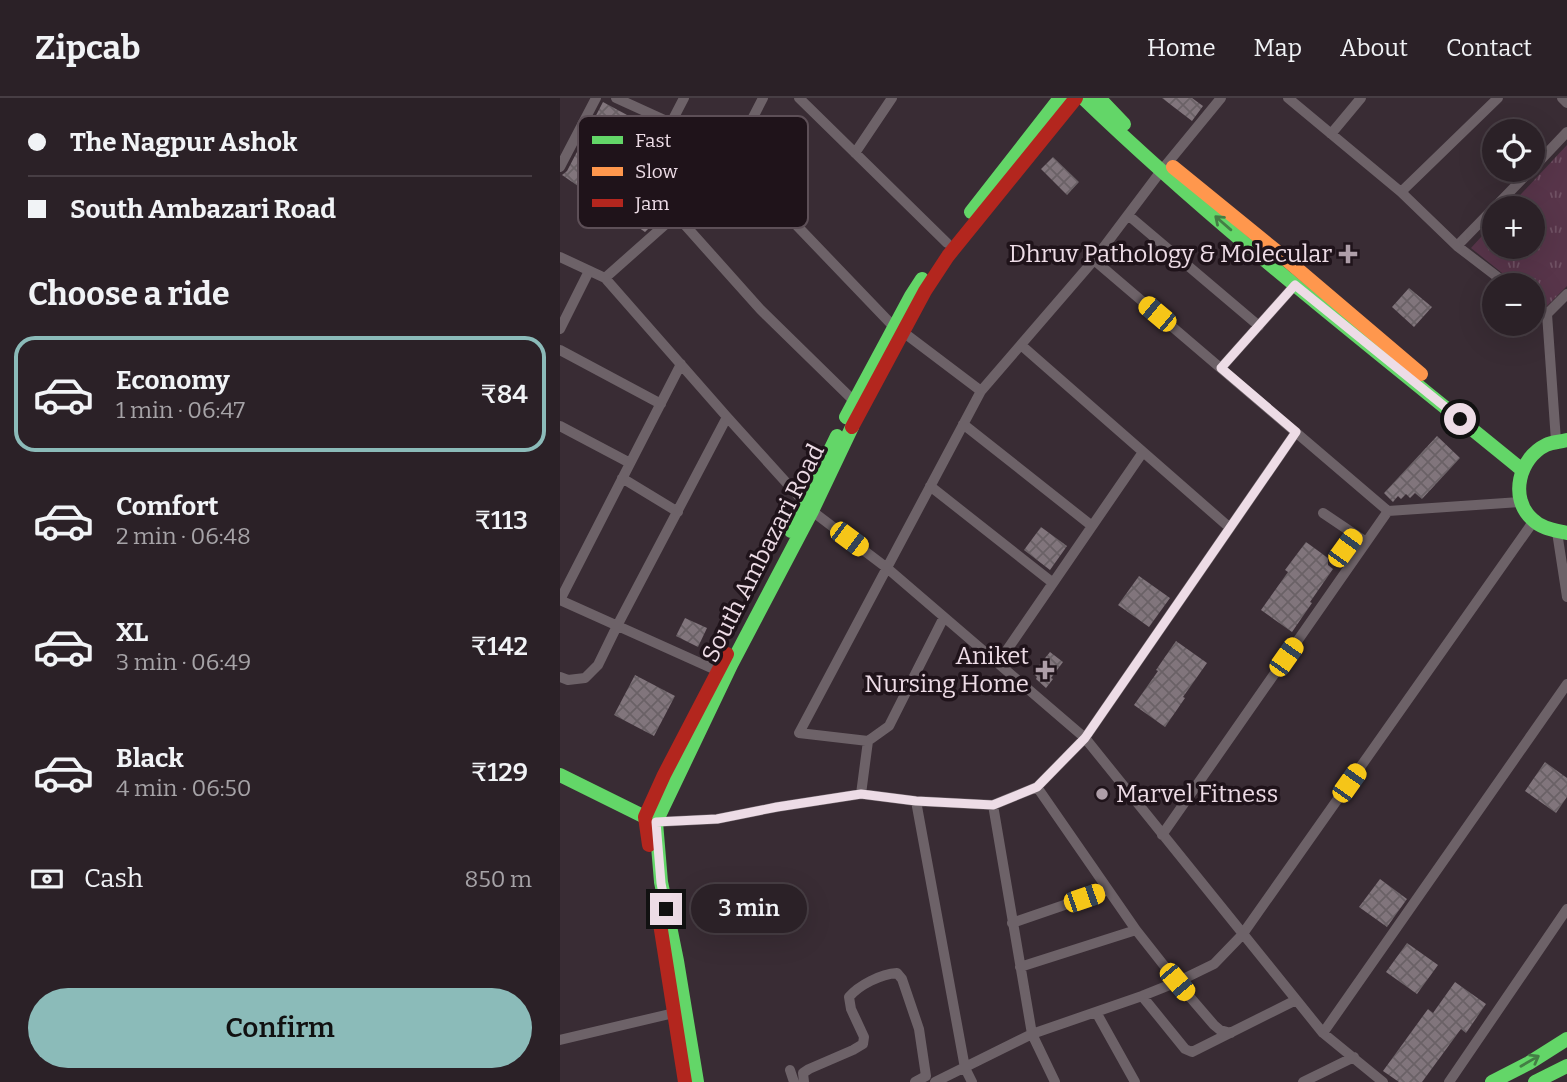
<!DOCTYPE html>
<meta charset="utf-8">
<style>
body{margin:0;font-family:Bitter,serif;background:#372e33;color:#f1f3f6;height:100vh;display:flex;flex-direction:column;font-size:26px;white-space:nowrap}
*{box-sizing:border-box;margin:0}
p{font-size:23px;color:#a6a3a7}
.icon{flex:none;width:38px;height:38px;fill:none;stroke:currentColor;stroke-width:2;stroke-linecap:round;stroke-linejoin:round}
.map{position:relative;flex:1;overflow:hidden}
.side{display:flex;flex-direction:column;background:#2b2127;width:560px}
.side>*{flex:none}
.hud{display:grid;align-content:center;height:154px;padding:0 28px;background:#2b2127}
.buttons{position:absolute;left:922px;top:21px;display:grid;gap:14px}
.buttons a{display:grid;place-items:center;width:63px;height:63px;border-radius:50%;background:#2b2127;box-shadow:0 7px 28px #0002,0 0 0 2px #473e44;font-size:35px}
.end{position:absolute;width:32px;height:32px;margin:-16px;border:9px solid #eddce6;background:#111;box-shadow:0 0 0 4px #111}
.from{border-radius:50%}
.bubble{position:absolute;height:49px;border-radius:24px;background:#2b2127;box-shadow:0 7px 28px #0002,0 0 0 2px #473e44;font-size:23px;font-weight:600;line-height:49px;text-align:center}
.car{position:absolute;width:21px;height:42px;margin:-21px -10px;border-radius:9px;box-shadow:0 0 5px 2px #0007;background:linear-gradient(#f5c518 24%,#345 0 40%,#f5c518 0 76%,#345 0 86%,#f5c518 0)}
.hud b{display:flex;align-items:center;gap:24px;height:66px;font-size:26px}
.hud b+b{border-top:2px solid #473e44}
.hud i{width:18px;height:18px;background:#f1f3f6}
ul{padding:0;list-style:none}
li{display:flex;align-items:center;gap:21px;height:116px;margin:0 14px 10px;padding:0 14px;border:4px solid transparent;border-radius:21px}
li div{flex:1}
li b{display:block;font-size:26px}
li em{font-style:normal;font-weight:600}
li.on{border-color:#8bbbb9}
li>.icon{width:63px;height:63px;stroke-width:1.5}
h2{padding:0 28px;font-size:32px;line-height:84px}
.pay{display:flex;align-items:center;gap:18px;height:77px;padding:0 28px;font-size:26px}
.pay p{margin-inline-start:auto}
.button{display:flex;gap:14px;margin-top:auto;padding:14px 28px}
.button a{flex:1;height:80px;border-radius:42px;background:#8bbbb9;color:#111;font-size:28px;font-weight:600;line-height:80px;text-align:center}
header{display:flex;align-items:center;gap:42px;box-sizing:border-box;height:98px;padding:0 35px;background:#2b2127;border-bottom:2px solid #473e44}
header strong{font-size:33px}
nav{display:flex;gap:38px;margin-inline-start:auto;font-size:24px}
main{display:flex;flex:1;min-height:0}
.map>svg:first-child{display:block}
.park{fill:url(#park-tufts)}
.building{fill:url(#building-cross-hatch)}
.lines{fill:none;stroke-linecap:round;stroke-linejoin:round}
.street{stroke:#6d6268;stroke-width:10}
.fast{stroke:#63d668;stroke-width:14}
.slow{stroke:#ff974d;stroke-width:14}
.jam{stroke:#b3261e;stroke-width:14}
.oneway{stroke:#447e45}
.route{stroke:#eddce6;stroke-width:9}
.poi-dot{fill:#ae9ea8;stroke:#1f131a;stroke-width:2.5}
.labels{text-anchor:middle;stroke-width:7;stroke-linejoin:round;paint-order:stroke}
.poi-label{font-size:24px;fill:#eddce6;stroke:#1f131a;text-anchor:end}
.street-label{font-size:24px;fill:#eddce6;stroke:#1f131a}
.key{fill:#1f131a;stroke:#5d4f57;stroke-width:2}
.key-label{font-size:19px;fill:#eddce6}
</style>
<header>
<strong>Zipcab</strong>
<nav><a>Home</a><a>Map</a><a>About</a><a>Contact</a></nav>
</header>
<main>
<section class="side">
<div class="hud">
<b><i class="from"></i>The Nagpur Ashok</b>
<b><i></i>South Ambazari Road</b>
</div>
<h2>Choose a ride</h2>
<ul>
<li class="on"><svg class="icon" aria-label="car" viewBox="0 0 24 24"><path d="M5 17H2v-5l4-1 3-4h7l3 4 3 1v5h-3M9 17h6M6 11h13"/><circle cx="7" cy="17" r="2"/><circle cx="17" cy="17" r="2"/></svg><div><b>Economy</b><p>1 min · 06:47</p></div><em>₹84</em></li>
<li><svg class="icon" aria-label="car" viewBox="0 0 24 24"><path d="M5 17H2v-5l4-1 3-4h7l3 4 3 1v5h-3M9 17h6M6 11h13"/><circle cx="7" cy="17" r="2"/><circle cx="17" cy="17" r="2"/></svg><div><b>Comfort</b><p>2 min · 06:48</p></div><em>₹113</em></li>
<li><svg class="icon" aria-label="car" viewBox="0 0 24 24"><path d="M5 17H2v-5l4-1 3-4h7l3 4 3 1v5h-3M9 17h6M6 11h13"/><circle cx="7" cy="17" r="2"/><circle cx="17" cy="17" r="2"/></svg><div><b>XL</b><p>3 min · 06:49</p></div><em>₹142</em></li>
<li><svg class="icon" aria-label="car" viewBox="0 0 24 24"><path d="M5 17H2v-5l4-1 3-4h7l3 4 3 1v5h-3M9 17h6M6 11h13"/><circle cx="7" cy="17" r="2"/><circle cx="17" cy="17" r="2"/></svg><div><b>Black</b><p>4 min · 06:50</p></div><em>₹129</em></li>
</ul>
<div class="pay"><svg class="icon" aria-label="cash" viewBox="0 0 24 24"><path d="M3 7h18v10H3z"/><circle cx="12" cy="12" r="2"/></svg>Cash<p>850 m</p></div>
<div class="button"><a>Confirm</a></div>
</section>
<div class="map">
<svg width="1007" height="984" viewBox="0 0 1007 984">
<defs>
<pattern id="park-tufts" width="24" height="20" patternUnits="userSpaceOnUse" patternTransform="scale(1.75)"><rect width="24" height="20" fill="#58354a"/><path d="M3 7l-1-3M5 7V3M7 7l1-3M15 17l-1-3M17 17v-4M19 17l1-3" fill="none" stroke="#705264"/></pattern>
<pattern id="building-cross-hatch" width="8" height="8" patternUnits="userSpaceOnUse" patternTransform="scale(1.75)"><rect width="8" height="8" fill="#81757c"/><path d="M0 0l8 8M0 8l8-8" fill="none" stroke="#6a6166"/></pattern>
</defs>
<rect width="100%" height="100%" fill="#392c34"/>
<path class="park" d="M 1007,47 L 1007,188 L 985,210 L 973,200 L 973,187 L 957,187 L 911,150 L 934,125 L 934,149 L 973,149 L 973,110 L 948,110 Z"/>
<path class="building" d="M 602,0 L 632,0 L 643,8 L 632,23 Z
M 43,4 L 156,65 L 85,134 L 2,77 L 7,73 Z
M 493,59 L 519,84 L 507,97 L 481,71 Z
M 849,190 L 872,209 L 854,229 L 832,209 Z
M 877,338 L 900,360 L 862,401 L 855,395 L 850,400 L 846,396 L 841,401 L 838,398 L 833,404 L 824,395 Z
M 481,429 L 507,448 L 490,472 L 464,452 Z
M 746,444 L 768,460 L 768,467 L 773,471 L 750,504 L 752,505 L 732,534 L 701,512 L 728,474 L 725,472 Z
M 579,478 L 610,500 L 589,529 L 558,507 Z
M 125,520 L 147,530 L 138,549 L 116,538 Z
M 616,543 L 647,565 L 623,599 L 625,600 L 605,629 L 574,607 L 598,573 L 596,572 Z
M 490,554 L 503,564 L 491,580 L 493,581 L 486,590 L 476,581 L 477,579 L 473,575 Z
M 75,577 L 115,598 L 94,638 L 54,617 Z
M 985,664 L 1007,680 L 1007,699 L 996,715 L 965,693 Z
M 820,781 L 847,801 L 827,829 L 799,809 Z
M 847,845 L 878,867 L 857,896 L 826,874 Z
M 895,884 L 926,906 L 906,935 L 901,931 L 862,984 L 839,984 L 823,973 L 868,911 L 873,915 Z"/>
<g class="lines">
<path class="street" d="M 56,0 L 111,25 L 172,60 L 334,229
M 239,0 L 387,145
M 728,0 L 841,94 L 897,148 L 948,187
M 1002,0 L 1007,5
M 111,25 L 124,0
M 771,36 L 801,0
M 295,55 L 332,0
M 0,69 L 36,0
M 973,70 L 1007,34
M 841,94 L 938,0
M 116,117 L 200,211 L 294,303
M 568,117 L 699,228
M 897,148 L 971,72
M 0,159 L 45,180 L 167,319 L 252,413 L 327,470 L 525,640 L 763,935 L 823,984
M 534,162 L 828,413
M 45,180 L 116,117 L 172,60 L 203,0
M 973,206 L 987,216 L 996,343
M 987,216 L 1007,196
M 0,231 L 29,173
M 343,234 L 421,293
M 461,247 L 670,430
M 0,252 L 101,306
M 661,270 L 735,187
M 403,326 L 532,428
M 0,328 L 70,365
M 62,380 L 118,414
M 370,388 L 493,485
M 763,415 L 806,444
M 997,434 L 1007,499
M 775,463 L 794,436
M 0,502 L 121,266
M 0,502 L 158,573
M 384,519 L 329,628 L 308,643 L 239,635 L 421,293 L 534,162 L 601,73 L 661,0
M 438,565 L 583,354
M 0,579 L 8,582 L 25,580 L 38,567 L 57,528 L 167,319
M 477,689 L 576,832 L 617,884 L 654,927 L 660,932 L 671,935
M 301,696 L 308,643
M 356,703 L 405,970 L 412,984
M 433,707 L 472,936 L 495,984
M 96,724 L 157,721 L 217,709 L 301,696 L 356,703 L 433,707 L 477,689 L 525,640 L 736,334
M 602,737 L 828,413 L 960,404
M 452,825 L 548,792
M 460,869 L 576,832
M 582,898 L 625,951 L 632,954 L 736,902
M 536,914 L 575,984
M 763,935 L 1007,586
M 0,942 L 114,915
M 230,972 L 234,984
M 244,984 L 243,975 L 249,971 L 293,952 L 303,946 L 304,939 L 291,911 L 289,899 C 299,887 321,876 337,875 L 342,881 L 359,931 L 366,978 L 355,984
M 375,984 L 472,936 L 582,898 L 617,884 L 654,866 L 682,837 L 973,424
M 743,984 L 794,959
M 889,984 L 1007,811"/>
<path class="fast" d="M 523,0 C 661,133 813,250 961,371
M 539,0 L 564,26
M 411,114 L 500,0
M 286,319 L 351,198 L 362,181
M 1007,342 C 1000,344 992,344 986,347 C 959,360 949,400 972,421 C 982,431 994,432 1007,435
M 231,433 L 277,338
M 0,677 L 93,723
M 137,984 L 117,863 L 101,784 L 96,724 L 171,567 L 252,413 L 292,329
M 932,984 L 969,965 L 1007,941
M 975,984 L 1007,968"/>
<path class="slow" d="M 613,69 L 715,152 L 861,276"/>
<path class="jam" d="M 292,329 L 365,193 L 388,158 L 516,0
M 89,747 L 85,719 L 104,677 L 167,556
M 98,813 L 125,984"/>
</g>
<defs><path id="oneway-shaft" d="M-6 0H5M1.5-3L5.5 0L1.5 3" fill="none" stroke-width="1.6" stroke-linecap="round" stroke-linejoin="round" transform="scale(1.75)"/></defs>
<g class="oneway">
<use href="#oneway-shaft" transform="translate(663 125) rotate(-139)"/>
<use href="#oneway-shaft" transform="translate(970 963) rotate(-30)"/>
</g>
<g class="lines">
<path class="route" d="M 106,811 L 101,785 L 96,724 L 157,721 L 217,709 L 301,696 L 356,703 L 433,707 L 477,689 L 525,640 L 736,334 L 661,270 L 735,187 L 900,321"/>
</g>
<g class="poi-dot">
<path d="M784.5 145.5h7v7h7v7h-7v7h-7v-7h-7v-7h7z"/>
<path d="M481.5 561.5h7v7h7v7h-7v7h-7v-7h-7v-7h7z"/>
<circle cx="542" cy="696" r="7"/>
</g>
<g class="labels">
<g class="poi-label">
<text x="772" y="164">Dhruv Pathology &amp; Molecular</text>
<text x="469" y="566">Aniket<tspan x="469" dy="28">Nursing Home</tspan></text>
<text x="556" y="704" text-anchor="start">Marvel Fitness</text>
</g>
<g class="street-label">
<text transform="translate(203 455) rotate(-63)" y="8">South Ambazari Road</text>
</g>
</g>
<rect x="18" y="18" width="230" height="112" rx="10" class="key"/>
<rect x="32" y="38" width="31" height="8" fill="#63d668"/>
<rect x="32" y="69" width="31" height="9" fill="#ff974d"/>
<rect x="32" y="101" width="31" height="8" fill="#b3261e"/>
<g class="key-label">
<text x="75" y="49">Fast</text>
<text x="75" y="80">Slow</text>
<text x="75" y="112">Jam</text>
</g>
</svg>
<div class="buttons">
<a><svg class="icon" aria-label="locate" viewBox="0 0 24 24"><circle cx="12" cy="12" r="6"/><path d="M12 2v4M12 18v4M2 12h4M18 12h4"/></svg></a>
<a>+</a>
<a>−</a>
</div>
<i class="end from" style="left:900px;top:321px"></i>
<i class="end" style="left:106px;top:811px"></i>
<div class="bubble" style="left:131px;top:786px;width:116px">3 min</div>
<i class="car" style="left:597px;top:216px;rotate:310deg"></i>
<i class="car" style="left:289px;top:441px;rotate:127deg"></i>
<i class="car" style="left:785px;top:450px;rotate:36deg"></i>
<i class="car" style="left:726px;top:559px;rotate:35deg"></i>
<i class="car" style="left:789px;top:685px;rotate:35deg"></i>
<i class="car" style="left:524px;top:800px;rotate:71deg"></i>
<i class="car" style="left:617px;top:884px;rotate:140deg"></i>
</div>
</main>
